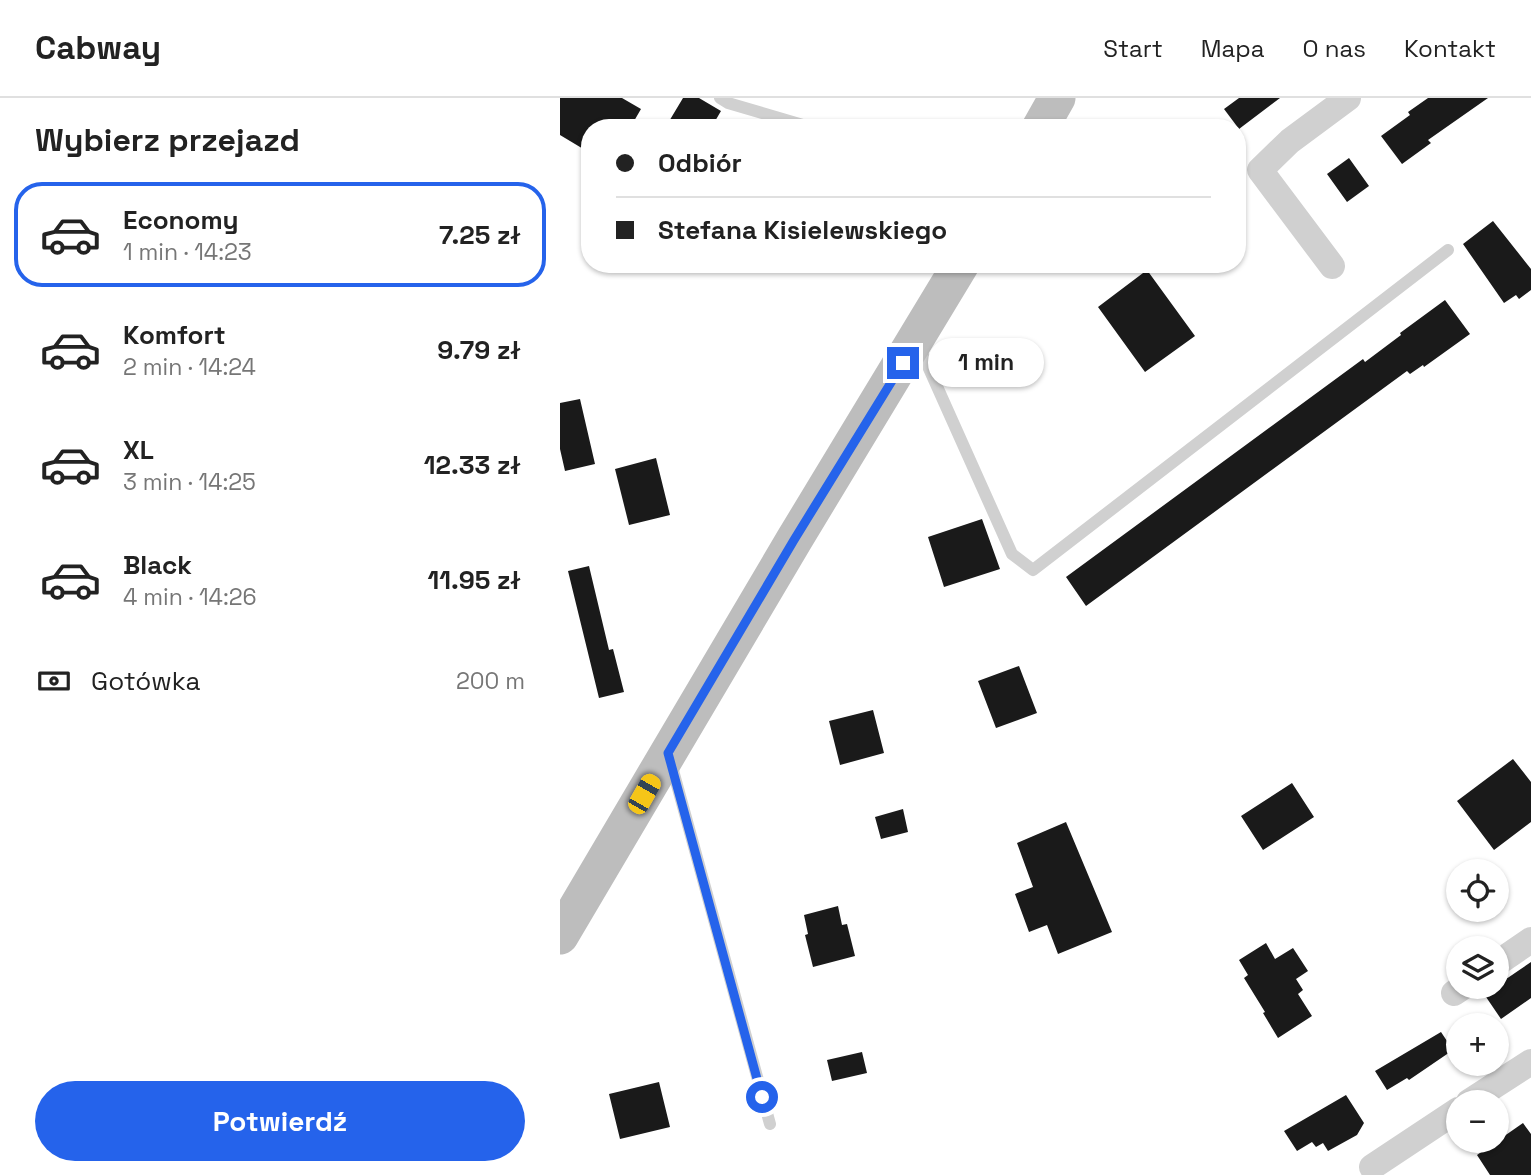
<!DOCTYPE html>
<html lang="pl">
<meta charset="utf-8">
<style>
body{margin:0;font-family:"Space Grotesk",sans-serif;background:#f2f2f2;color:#222;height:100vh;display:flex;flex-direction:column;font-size:26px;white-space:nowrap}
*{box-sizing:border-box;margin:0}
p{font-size:23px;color:#767676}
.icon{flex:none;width:38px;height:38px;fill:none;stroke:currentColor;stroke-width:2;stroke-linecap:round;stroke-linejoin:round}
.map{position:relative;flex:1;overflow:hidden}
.side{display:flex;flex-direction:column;background:#fff;width:560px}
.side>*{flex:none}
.hud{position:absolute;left:21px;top:21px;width:665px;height:154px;border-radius:28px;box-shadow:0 2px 5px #0004;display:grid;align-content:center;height:154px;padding:0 35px;background:#fff}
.fabs{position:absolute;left:886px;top:761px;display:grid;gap:14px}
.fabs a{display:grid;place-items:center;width:63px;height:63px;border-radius:50%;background:#fff;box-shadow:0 2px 5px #0004;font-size:35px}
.end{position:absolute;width:32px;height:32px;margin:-16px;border:9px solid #2563eb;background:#fff;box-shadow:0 0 0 4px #fff}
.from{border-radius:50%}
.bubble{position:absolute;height:49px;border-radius:24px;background:#fff;box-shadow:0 2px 5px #0004;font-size:23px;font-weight:700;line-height:49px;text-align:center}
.car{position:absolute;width:21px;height:42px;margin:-21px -10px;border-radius:9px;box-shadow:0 0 5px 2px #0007;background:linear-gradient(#f5c518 24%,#345 0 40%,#f5c518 0 76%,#345 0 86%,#f5c518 0)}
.hud b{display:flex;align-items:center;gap:24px;height:66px;font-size:26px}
.hud b+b{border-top:2px solid #e0e0e0}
.hud i{width:18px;height:18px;background:#222}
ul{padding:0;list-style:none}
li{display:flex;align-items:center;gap:21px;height:105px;margin:0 14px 10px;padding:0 21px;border:4px solid transparent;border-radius:28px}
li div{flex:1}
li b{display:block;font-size:26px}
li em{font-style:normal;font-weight:700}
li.selected{border-color:#2563eb}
li>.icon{width:63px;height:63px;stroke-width:1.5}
h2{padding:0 35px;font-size:32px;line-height:84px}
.pay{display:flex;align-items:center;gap:18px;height:77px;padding:0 35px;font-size:26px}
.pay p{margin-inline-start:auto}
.primary-button{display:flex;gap:14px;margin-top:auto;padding:14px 35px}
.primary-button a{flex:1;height:80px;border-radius:42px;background:#2563eb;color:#fff;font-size:28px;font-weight:700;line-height:80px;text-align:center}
header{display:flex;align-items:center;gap:42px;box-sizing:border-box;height:98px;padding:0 35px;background:#fff;border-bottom:2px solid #e0e0e0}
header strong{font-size:33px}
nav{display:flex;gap:38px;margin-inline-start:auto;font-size:24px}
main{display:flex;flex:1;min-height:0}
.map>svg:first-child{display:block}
.building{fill:#1a1a1a}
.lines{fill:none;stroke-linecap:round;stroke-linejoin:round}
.lane{stroke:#d0d0d0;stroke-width:12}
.street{stroke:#d0d0d0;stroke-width:26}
.secondary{stroke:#bdbdbd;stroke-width:37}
.route{stroke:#2563eb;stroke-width:9}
</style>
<header>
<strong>Cabway</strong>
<nav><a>Start</a><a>Mapa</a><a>O nas</a><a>Kontakt</a></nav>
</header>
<main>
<section class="side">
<h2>Wybierz przejazd</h2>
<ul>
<li class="selected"><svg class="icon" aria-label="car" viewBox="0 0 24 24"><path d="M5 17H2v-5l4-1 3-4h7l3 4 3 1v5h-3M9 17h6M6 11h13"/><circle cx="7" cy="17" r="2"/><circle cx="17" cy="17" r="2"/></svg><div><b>Economy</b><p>1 min · 14:23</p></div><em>7.25 zł</em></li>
<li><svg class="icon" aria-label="car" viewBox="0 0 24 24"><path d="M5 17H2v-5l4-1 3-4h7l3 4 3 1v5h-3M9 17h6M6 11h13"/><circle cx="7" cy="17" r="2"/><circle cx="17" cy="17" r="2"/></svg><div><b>Komfort</b><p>2 min · 14:24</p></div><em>9.79 zł</em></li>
<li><svg class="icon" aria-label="car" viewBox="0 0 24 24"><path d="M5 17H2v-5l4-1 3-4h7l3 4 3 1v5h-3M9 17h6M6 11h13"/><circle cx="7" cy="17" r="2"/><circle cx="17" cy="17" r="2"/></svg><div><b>XL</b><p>3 min · 14:25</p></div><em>12.33 zł</em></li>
<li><svg class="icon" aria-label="car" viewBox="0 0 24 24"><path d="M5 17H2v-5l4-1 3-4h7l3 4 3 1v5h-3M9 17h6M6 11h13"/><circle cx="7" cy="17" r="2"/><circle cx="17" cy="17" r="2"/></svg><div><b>Black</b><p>4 min · 14:26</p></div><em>11.95 zł</em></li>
</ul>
<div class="pay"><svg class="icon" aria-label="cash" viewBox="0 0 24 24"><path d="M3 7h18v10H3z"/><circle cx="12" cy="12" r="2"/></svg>Gotówka<p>200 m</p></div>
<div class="primary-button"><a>Potwierdź</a></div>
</section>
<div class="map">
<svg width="971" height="1077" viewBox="0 0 971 1077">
<rect width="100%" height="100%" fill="#fff"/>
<path class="building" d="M 0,0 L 62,0 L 81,11 L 70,30 L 30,30 L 30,55 L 0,37 Z
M 123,0 L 139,0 L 161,13 L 151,30 L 105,30 Z
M 679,0 L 720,0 L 679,31 L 664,11 Z
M 868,0 L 928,0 L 868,42 L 871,45 L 842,66 L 821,38 L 850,17 L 848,14 Z
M 789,60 L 809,88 L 787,104 L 767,76 Z
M 933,123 L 971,171 L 971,192 L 959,201 L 956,197 L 944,205 L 903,146 Z
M 587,172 L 635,238 L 585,274 L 538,209 Z
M 885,202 L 910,236 L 864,269 L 863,267 L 850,276 L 847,273 L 526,508 L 506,479 L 803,261 L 805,264 L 841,237 L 840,235 Z
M 20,301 L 35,366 L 5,373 L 0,351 L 0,305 Z
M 96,360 L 110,417 L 69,427 L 55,371 Z
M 422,421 L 440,471 L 384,489 L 368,439 Z
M 29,468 L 49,552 L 53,551 L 64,594 L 39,600 L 8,473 Z
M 459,568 L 477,615 L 436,630 L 418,583 Z
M 313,612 L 324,655 L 280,667 L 269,623 Z
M 953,661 L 971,684 L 971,724 L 934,752 L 897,703 Z
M 732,685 L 754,719 L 703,752 L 681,718 Z
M 343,711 L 348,734 L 321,741 L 315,719 Z
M 506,724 L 552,834 L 498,856 L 487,827 L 469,834 L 455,796 L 473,789 L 457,745 Z
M 278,808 L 282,827 L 287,826 L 295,858 L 253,869 L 245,837 L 248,836 L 244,817 Z
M 706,845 L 715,861 L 733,850 L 748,873 L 736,881 L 743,892 L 738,896 L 752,918 L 718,940 L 703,915 L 705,914 L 684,880 L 688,877 L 679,862 Z
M 971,864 L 971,900 L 941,921 L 924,896 Z
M 881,934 L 893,952 L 849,982 L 847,980 L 827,992 L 815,973 Z
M 302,954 L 307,975 L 272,983 L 267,962 Z
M 99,984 L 110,1029 L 60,1041 L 49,996 Z
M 786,997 L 804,1025 L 797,1037 L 768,1053 L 763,1045 L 756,1049 L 752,1044 L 737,1053 L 724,1033 Z
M 963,1025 L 971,1036 L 971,1077 L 930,1077 L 917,1057 Z"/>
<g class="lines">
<path class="lane" d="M 160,0 L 168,5 L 253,30
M 358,246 L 452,456 L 473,472 L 888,152
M 111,665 L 210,1026"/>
<path class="street" d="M 772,168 L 700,72 L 730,43 L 788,0
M 936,866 L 971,842
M 894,895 L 903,889
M 909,1004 L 971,964
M 812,1069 L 898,1012"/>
<path class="secondary" d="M 480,30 L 497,0
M 0,838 L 234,442 L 401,166"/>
</g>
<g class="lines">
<path class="route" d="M 202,999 L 108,655 L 234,442 L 343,265"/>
</g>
</svg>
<div class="fabs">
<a><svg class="icon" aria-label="locate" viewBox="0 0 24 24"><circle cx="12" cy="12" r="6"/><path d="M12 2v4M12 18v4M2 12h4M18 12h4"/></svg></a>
<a><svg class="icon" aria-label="layers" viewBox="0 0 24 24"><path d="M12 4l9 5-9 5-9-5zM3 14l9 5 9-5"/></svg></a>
<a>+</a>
<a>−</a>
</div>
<i class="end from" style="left:202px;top:999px"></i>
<i class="end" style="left:343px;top:265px"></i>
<div class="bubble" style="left:368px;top:240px;width:116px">1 min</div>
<i class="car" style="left:84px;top:696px;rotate:30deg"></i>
<div class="hud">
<b><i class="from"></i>Odbiór</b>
<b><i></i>Stefana Kisielewskiego</b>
</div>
</div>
</main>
